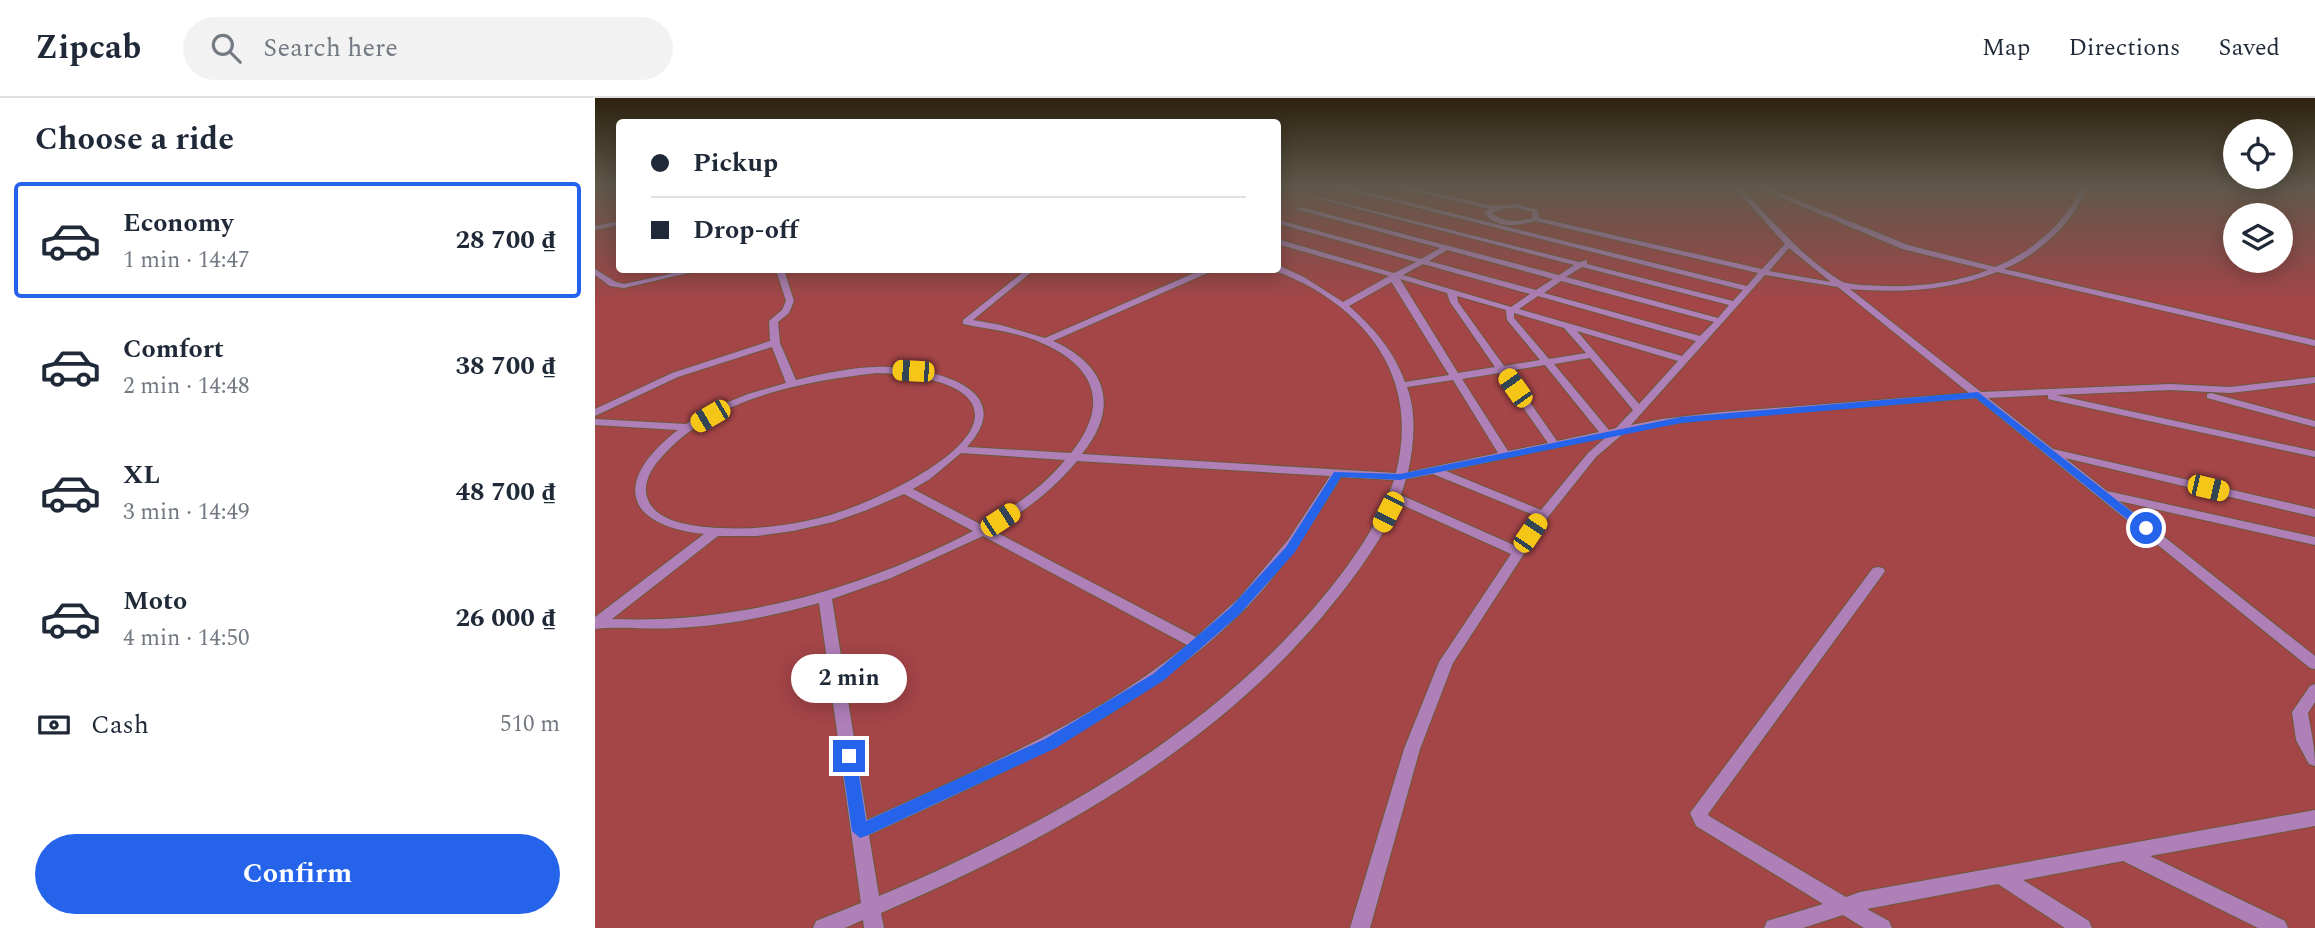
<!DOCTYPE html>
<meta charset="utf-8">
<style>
body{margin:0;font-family:Spectral,serif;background:#f2f2f3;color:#1f2937;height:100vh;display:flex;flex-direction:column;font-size:26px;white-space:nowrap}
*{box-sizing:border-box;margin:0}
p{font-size:23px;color:#747a83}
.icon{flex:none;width:38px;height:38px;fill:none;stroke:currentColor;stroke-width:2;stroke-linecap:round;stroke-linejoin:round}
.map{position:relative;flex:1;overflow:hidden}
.sheet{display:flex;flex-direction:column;background:#fff;width:595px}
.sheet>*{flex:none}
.banner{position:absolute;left:21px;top:21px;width:665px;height:154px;border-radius:7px;box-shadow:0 4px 18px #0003;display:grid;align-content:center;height:154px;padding:0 35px;background:#fff}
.tools{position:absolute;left:1628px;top:21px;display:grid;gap:14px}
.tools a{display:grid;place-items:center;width:70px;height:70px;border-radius:50%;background:#fff;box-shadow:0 4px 18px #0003;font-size:35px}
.end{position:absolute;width:32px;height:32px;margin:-16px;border:9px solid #2563eb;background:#fff;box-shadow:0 0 0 4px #fff}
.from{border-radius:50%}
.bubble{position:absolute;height:49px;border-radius:24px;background:#fff;box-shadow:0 4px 18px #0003;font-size:23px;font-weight:700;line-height:49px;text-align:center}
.car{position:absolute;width:21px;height:42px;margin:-21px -10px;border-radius:9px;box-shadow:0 0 5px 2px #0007;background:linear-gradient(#f5c518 24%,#345 0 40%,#f5c518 0 76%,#345 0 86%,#f5c518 0)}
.banner b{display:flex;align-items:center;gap:24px;height:66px;font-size:26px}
.banner b+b{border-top:2px solid #e0e1e3}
.banner i{width:18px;height:18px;background:#1f2937}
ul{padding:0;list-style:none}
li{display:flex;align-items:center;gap:21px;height:116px;margin:0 14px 10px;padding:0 21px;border:4px solid transparent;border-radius:7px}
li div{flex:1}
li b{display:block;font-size:26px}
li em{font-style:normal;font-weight:700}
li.current{border-color:#2563eb}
li>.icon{width:63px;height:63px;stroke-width:1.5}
h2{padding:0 35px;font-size:32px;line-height:84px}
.pay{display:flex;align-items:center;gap:18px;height:77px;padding:0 35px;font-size:26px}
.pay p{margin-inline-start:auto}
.primary-button{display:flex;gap:14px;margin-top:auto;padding:14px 35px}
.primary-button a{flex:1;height:80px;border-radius:42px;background:#2563eb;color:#fff;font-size:28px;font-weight:700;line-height:80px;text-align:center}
header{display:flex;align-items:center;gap:42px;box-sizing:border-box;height:98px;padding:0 35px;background:#fff;border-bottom:2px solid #e0e1e3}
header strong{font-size:33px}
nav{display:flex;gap:38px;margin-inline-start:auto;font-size:24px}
.search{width:490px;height:63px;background:#f2f2f3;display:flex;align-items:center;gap:18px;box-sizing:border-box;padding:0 24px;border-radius:38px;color:#747a83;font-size:26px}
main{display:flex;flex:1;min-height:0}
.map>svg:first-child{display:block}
.green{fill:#a44548;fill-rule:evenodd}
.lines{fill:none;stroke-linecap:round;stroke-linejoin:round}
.service-casing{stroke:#6c5a39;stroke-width:2}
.service{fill:#af7fb8;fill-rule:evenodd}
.route{fill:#2563eb}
</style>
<header>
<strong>Zipcab</strong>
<div class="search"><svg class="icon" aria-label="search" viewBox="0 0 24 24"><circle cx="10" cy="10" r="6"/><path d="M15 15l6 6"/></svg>Search here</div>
<nav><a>Map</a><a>Directions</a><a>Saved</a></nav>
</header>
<main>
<section class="sheet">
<h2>Choose a ride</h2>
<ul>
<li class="current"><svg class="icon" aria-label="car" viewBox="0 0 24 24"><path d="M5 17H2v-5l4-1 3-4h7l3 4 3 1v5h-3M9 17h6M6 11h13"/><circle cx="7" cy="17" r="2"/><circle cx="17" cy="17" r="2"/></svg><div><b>Economy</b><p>1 min · 14:47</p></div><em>28 700 ₫</em></li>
<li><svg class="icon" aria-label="car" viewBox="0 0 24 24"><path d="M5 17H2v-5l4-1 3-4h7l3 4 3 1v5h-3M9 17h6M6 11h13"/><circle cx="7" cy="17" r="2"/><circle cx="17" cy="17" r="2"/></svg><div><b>Comfort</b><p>2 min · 14:48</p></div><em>38 700 ₫</em></li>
<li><svg class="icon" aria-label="car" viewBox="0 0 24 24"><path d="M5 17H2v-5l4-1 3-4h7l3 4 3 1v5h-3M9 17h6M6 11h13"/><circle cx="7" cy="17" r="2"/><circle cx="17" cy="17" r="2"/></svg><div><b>XL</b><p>3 min · 14:49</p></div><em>48 700 ₫</em></li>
<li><svg class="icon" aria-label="car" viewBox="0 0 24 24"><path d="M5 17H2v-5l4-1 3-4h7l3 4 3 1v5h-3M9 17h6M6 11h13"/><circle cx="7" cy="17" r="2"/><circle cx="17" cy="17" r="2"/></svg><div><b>Moto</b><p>4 min · 14:50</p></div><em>26 000 ₫</em></li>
</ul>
<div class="pay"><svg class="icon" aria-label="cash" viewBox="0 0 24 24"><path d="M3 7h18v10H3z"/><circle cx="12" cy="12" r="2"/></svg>Cash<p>510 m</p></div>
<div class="primary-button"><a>Confirm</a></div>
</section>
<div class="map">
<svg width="1720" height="830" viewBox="0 0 1720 830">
<rect width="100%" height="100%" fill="#513e1b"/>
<path class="green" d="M 0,88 L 24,88 L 24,172 L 682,172 L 683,88 L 1720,88 L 1720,830 L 0,830 ZM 1640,117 L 1685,117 L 1685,163 L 1640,163 Z"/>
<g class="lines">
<defs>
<path id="service" d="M 736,88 L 747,88 L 1152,188 L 1163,175 L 940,123 C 922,128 902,131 889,115 L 894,111 L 797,88 L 809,88 L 899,108 L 922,106 L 943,112 L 944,120 L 1167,171 L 1190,146 L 1138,88 L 1145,88 C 1174,120 1208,160 1246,183 C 1251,186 1260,186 1266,187 C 1309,190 1353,188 1393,172 L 1307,151 L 1159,88 L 1168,88 L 1313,147 L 1400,169 C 1434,156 1474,123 1486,88 L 1492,88 C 1482,122 1442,158 1409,171 L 1720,242 L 1720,248 L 1402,174 C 1354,193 1305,195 1255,191 L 1386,294 L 1575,286 L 1635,289 L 1720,279 L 1720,285 L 1635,295 L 1575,292 L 1461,297 L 1720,353 L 1720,359 L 1457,302 L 1453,301 L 1453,297 L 1393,300 L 1458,351 L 1720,411 L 1720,419 L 1470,360 L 1512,393 L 1720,439 L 1720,447 L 1524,403 L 1720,558 L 1720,571 L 1715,570 L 1381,300 L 1126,320 L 1067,327 L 1029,335 L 1001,359 L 953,419 L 858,565 L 825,651 L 775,830 L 755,830 L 809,651 L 844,564 L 916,456 L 803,405 C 787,441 765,472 740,503 C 625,648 454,743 286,815 L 289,830 L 269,830 L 268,822 L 250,830 L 218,830 L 221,823 L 266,805 L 224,505 C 178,518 129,528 81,530 C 54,532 26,528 0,531 L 0,519 L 109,436 C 25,427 20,380 83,332 L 0,327 L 0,321 L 91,326 L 121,309 L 153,296 L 191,285 L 177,249 L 83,279 L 0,318 L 0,311 L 77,275 L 175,243 L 174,223 L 187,212 L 191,203 L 181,172 L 189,172 L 199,203 L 194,215 L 183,224 L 185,245 L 201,282 C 226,276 253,270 280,269 C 325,267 429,287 372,349 L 476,355 C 519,302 496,263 437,241 C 415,233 391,231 368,226 L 368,222 L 431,172 L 439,172 L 378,222 L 406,227 L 450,240 L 606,172 L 616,172 L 615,174 L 458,243 C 512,267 525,309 487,356 L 801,375 C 820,299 792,238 727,196 C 712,186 695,179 679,172 L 682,172 L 682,168 L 685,168 L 709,179 L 748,204 L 794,178 L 682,146 L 682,141 L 799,175 L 821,164 L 684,126 L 684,122 L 826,161 L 845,150 L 704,112 L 702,111 L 706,109 L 964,177 L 979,167 L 720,100 L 720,98 L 984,164 L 992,162 L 992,166 L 1138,203 L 1148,192 ZM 910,110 L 922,110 L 937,114 L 937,120 C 923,124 909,125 897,115 ZM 1194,150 L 1236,184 L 1174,173 ZM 852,152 L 958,181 L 941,192 L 834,163 ZM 828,166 L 935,196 L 916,209 L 808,177 ZM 987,169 L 1134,207 L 1123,220 L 971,179 ZM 1170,177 L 1243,189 L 1374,295 L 1126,314 L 1067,321 L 1036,327 ZM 805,181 L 852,195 L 855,204 L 900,269 L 863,275 ZM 966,183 L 1119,224 L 1105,238 L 949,195 ZM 797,184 L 797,185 L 854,277 L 810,284 C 799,253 778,229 754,208 ZM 862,198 L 911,212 L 912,222 L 945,262 L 909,268 L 863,204 ZM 943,198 L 1101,243 L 1087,258 L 924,211 ZM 919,215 L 969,230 L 991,255 L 954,261 L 919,220 ZM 982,233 L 1083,263 L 1044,306 ZM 995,260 L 1038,312 L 1021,330 L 1014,332 L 959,266 ZM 950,267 L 1004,334 L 962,343 L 913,273 ZM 281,275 C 306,276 381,281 380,318 C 378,355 296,394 266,406 C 218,426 162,434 111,429 C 92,427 64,423 54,404 C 46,389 55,372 65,361 C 116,300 206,284 281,275 ZM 904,275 L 953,345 L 913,353 L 867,281 ZM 858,282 L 903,355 L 813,374 C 819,347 822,316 812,289 ZM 1011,339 L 993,355 L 946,412 L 851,373 ZM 366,355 L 470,362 C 448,389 418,410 387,427 L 318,391 L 335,381 ZM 482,363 L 735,378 L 693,442 L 644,500 L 601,539 L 397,432 C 429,414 458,392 482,363 ZM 838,376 L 941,418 L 921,448 L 806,397 L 811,381 ZM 746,379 L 799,382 C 783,427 758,463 728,499 C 616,636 445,731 284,798 L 274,737 C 408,675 548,615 653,508 C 690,469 718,424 746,379 ZM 309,396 L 378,433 C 266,491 144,526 17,521 L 123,438 L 162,438 L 198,433 L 238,424 L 272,412 ZM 388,438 L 592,547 C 497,624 382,672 272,722 L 237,501 L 296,480 Z
M 1674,88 L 1720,89 L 1720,93 L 1677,90 Z
M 24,123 L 24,127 L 0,132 L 0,128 Z
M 0,171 L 21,184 L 29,186 L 93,172 L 106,172 L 29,190 L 15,188 L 0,177 Z
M 1616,295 L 1720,323 L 1720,329 L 1612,300 L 1612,296 Z
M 1283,469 L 1288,470 L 1290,473 L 1288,476 L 1113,716 L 1114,718 L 1251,799 L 1265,794 L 1720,712 L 1720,728 L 1555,758 L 1690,823 L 1693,830 L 1663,830 L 1528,763 L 1428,782 L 1494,823 L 1497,830 L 1470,830 L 1403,786 L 1272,811 L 1294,823 L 1297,830 L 1269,830 L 1248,817 L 1208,830 L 1169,830 L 1172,823 L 1228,806 L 1101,728 L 1095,715 L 1278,470 Z
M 1720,586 L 1720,604 L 1713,615 C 1716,633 1720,649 1720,668 L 1714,666 L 1701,642 L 1697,614 L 1715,588 Z"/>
</defs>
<use href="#service" class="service-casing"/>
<use href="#service" class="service"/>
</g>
<linearGradient id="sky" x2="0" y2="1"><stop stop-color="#2d220f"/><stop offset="0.43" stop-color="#5f584a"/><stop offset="1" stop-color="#5f584a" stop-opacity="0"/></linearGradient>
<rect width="1720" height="204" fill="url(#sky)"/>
<path class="route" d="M 1383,294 L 1555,428 L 1555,433 L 1547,433 L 1381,300 L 1086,325 L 805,382 L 746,379 L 700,454 L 644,517 L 568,583 L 461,650 L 271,738 L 265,740 L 257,733 L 246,658 L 248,653 L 259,653 L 261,658 L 271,723 L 450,641 L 558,576 L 635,510 L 691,449 L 739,374 L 805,376 L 1086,319 Z"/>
</svg>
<div class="tools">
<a><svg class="icon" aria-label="locate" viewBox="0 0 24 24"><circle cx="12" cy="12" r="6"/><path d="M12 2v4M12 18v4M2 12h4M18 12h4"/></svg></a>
<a><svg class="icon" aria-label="layers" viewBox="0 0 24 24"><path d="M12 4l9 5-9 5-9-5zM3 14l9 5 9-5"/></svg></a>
</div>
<i class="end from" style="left:1551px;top:430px"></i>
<i class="end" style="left:254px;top:658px"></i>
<div class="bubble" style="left:196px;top:556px;width:116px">2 min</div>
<i class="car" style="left:318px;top:273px;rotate:273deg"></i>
<i class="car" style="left:920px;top:290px;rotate:325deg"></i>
<i class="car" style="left:115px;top:318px;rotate:240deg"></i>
<i class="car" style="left:1613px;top:390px;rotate:103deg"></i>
<i class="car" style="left:793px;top:414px;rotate:207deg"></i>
<i class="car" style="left:405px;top:422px;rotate:57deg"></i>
<i class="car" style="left:935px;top:435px;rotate:34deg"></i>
<div class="banner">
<b><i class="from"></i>Pickup</b>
<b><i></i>Drop-off</b>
</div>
</div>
</main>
